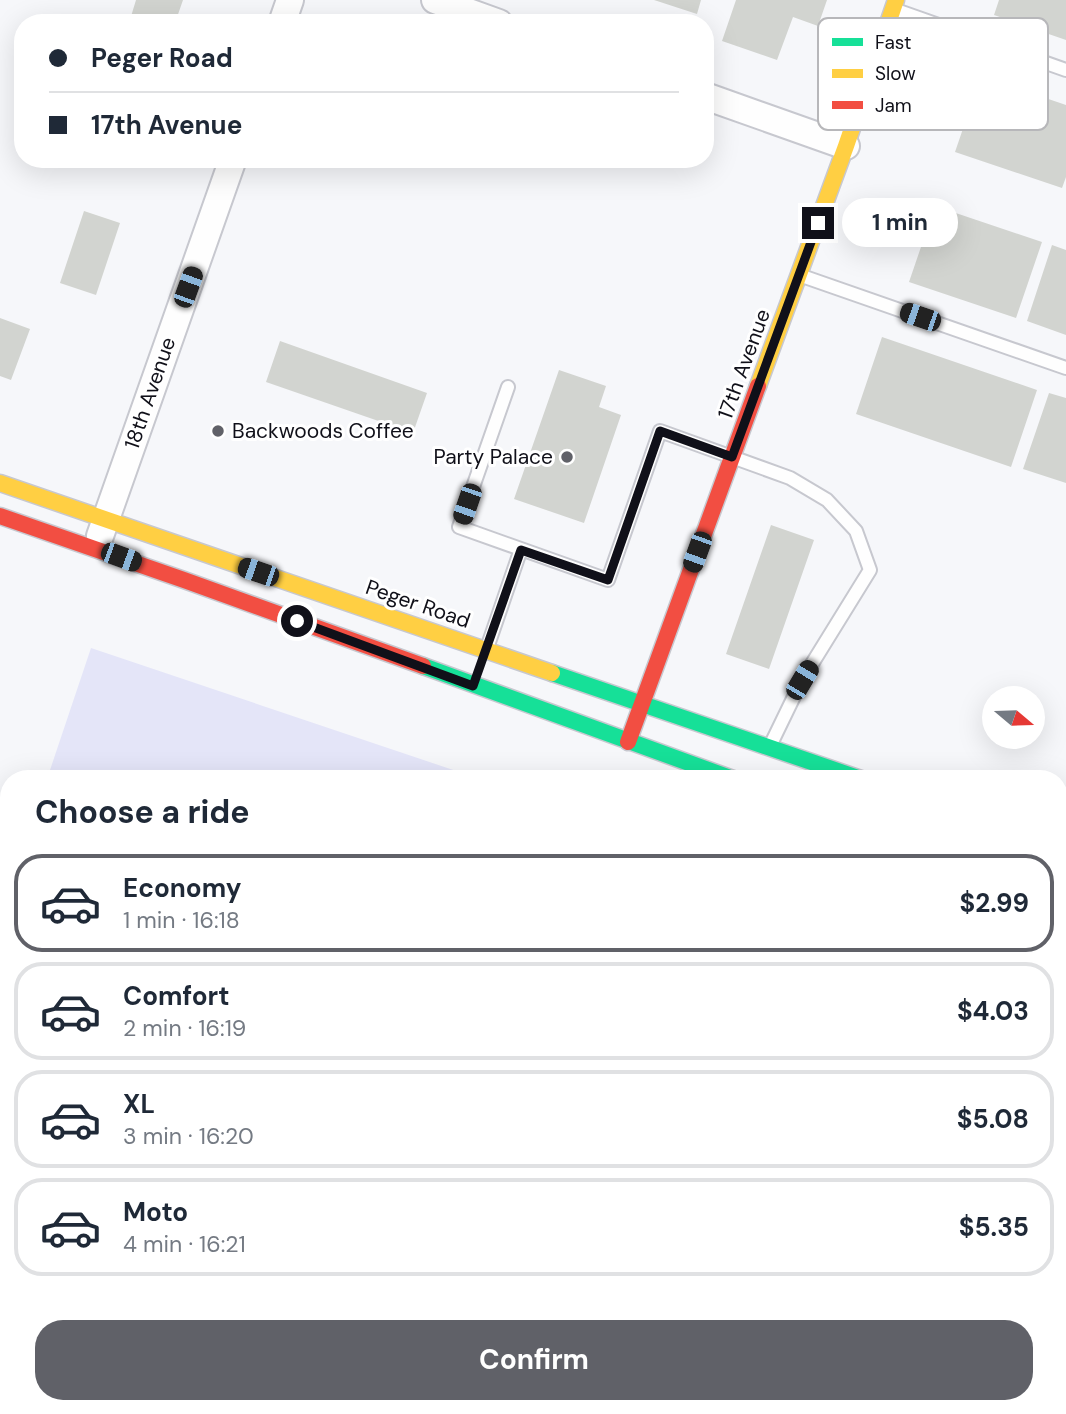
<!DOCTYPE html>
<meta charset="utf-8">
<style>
body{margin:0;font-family:"DM Sans",sans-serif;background:#f6f6f7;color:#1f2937;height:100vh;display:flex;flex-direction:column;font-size:26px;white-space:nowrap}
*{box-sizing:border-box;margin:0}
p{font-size:23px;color:#747a83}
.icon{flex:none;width:38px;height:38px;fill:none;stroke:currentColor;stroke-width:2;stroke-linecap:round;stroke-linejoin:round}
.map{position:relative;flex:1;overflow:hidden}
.details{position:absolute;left:0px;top:770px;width:1068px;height:644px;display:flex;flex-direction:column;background:#fff;border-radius:28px 28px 0 0;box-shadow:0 7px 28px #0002}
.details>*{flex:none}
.hud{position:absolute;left:14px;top:14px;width:700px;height:154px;border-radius:28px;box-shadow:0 7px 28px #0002;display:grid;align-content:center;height:154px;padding:0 35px;background:#fff}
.needle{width:46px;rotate:109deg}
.controls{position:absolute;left:982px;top:686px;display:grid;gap:14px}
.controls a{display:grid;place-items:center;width:63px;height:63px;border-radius:50%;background:#fff;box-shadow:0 7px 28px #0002;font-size:35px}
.end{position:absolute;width:32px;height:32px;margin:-16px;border:9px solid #101019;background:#fff;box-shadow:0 0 0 4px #fff}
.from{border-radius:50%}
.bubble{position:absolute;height:49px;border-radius:24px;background:#fff;box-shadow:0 7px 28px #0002;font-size:23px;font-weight:700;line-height:49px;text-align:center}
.car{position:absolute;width:21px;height:42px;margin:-21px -10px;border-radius:9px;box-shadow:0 0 5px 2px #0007;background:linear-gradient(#222 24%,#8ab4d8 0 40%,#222 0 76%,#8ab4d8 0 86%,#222 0)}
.hud b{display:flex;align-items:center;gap:24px;height:66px;font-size:26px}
.hud b+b{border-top:2px solid #e0e1e3}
.hud i{width:18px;height:18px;background:#1f2937}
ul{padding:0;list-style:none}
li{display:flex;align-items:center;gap:21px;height:98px;margin:0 14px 10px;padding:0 21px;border:4px solid #e0e1e3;border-radius:28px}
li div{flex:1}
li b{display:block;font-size:26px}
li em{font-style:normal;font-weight:700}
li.on{border-color:#606168}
li>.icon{width:63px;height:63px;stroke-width:1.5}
h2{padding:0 35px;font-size:32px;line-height:84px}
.cta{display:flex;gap:14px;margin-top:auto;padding:14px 35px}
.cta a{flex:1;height:80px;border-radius:28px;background:#606168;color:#fff;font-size:28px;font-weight:700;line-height:80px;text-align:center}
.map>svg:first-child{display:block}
.green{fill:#e4e5f8}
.building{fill:#d2d4d0}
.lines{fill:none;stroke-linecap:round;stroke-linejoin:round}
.lane-casing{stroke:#c7c8cf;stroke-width:16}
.street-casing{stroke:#c7c8cf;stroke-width:30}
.fast-casing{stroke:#c7c8cf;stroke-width:19}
.slow-casing{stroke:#c7c8cf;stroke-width:19}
.jam-casing{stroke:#c7c8cf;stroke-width:19}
.lane{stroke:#fefefe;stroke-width:12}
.street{stroke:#fefefe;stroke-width:26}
.fast{stroke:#16e098;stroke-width:16}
.slow{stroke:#ffcf43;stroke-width:16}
.jam{stroke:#f24e42;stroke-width:16}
.route{stroke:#101019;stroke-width:9}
.poi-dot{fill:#606168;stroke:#fff;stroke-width:2.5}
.labels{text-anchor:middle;stroke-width:6;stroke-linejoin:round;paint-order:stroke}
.street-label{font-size:21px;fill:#101019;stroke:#fff}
.poi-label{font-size:21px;fill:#101019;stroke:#fff;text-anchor:start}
.key{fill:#fff;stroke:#b7b7ba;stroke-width:2}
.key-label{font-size:19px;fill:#101019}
</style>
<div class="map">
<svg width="1066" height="1414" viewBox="0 0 1066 1414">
<rect width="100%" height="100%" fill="#f6f7fa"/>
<path class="green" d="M 91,648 L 480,779 L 47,779 Z
M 9,894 L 9,1405 L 825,1405 L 822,1414 L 0,1414 L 0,921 Z"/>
<path class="building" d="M 136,0 L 183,0 L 175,23 L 129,23 Z
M 654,0 L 701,0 L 697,14 Z
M 736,0 L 827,0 L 818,26 L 793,17 L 777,60 L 722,41 Z
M 999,0 L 1066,0 L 1066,40 L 994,15 Z
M 981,76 L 1066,105 L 1066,177 L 1062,188 L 955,152 Z
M 935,206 L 1042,242 L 1016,318 L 909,282 Z
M 84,211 L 120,223 L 96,295 L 60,283 Z
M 1052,245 L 1066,250 L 1066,335 L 1027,321 Z
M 0,318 L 30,329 L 11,380 L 0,376 Z
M 882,337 L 1037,390 L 1011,467 L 856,414 Z
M 280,341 L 427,393 L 413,433 L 266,382 Z
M 559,370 L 606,386 L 599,407 L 621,415 L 584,523 L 514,499 Z
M 1049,393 L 1066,398 L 1066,483 L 1023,469 Z
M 771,525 L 814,540 L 769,669 L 726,654 Z"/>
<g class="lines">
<defs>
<path id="lane" d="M 896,10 L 1066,70
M 802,276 L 1066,368
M 508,387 L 459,527 L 608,580 L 660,431 L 790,478 L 827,500 L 856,531 L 870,570 L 802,680 L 771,744
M 487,648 L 521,549"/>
<path id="street" d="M 435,0 L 499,23
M 282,23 L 290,0
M 705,96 L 846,146
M 100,536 L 233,159
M 1059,926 L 1066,905
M 887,1414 L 890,1405"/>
<path id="fast" d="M 423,666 L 733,779
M 552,673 L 861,779"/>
<path id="slow" d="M 758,386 L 846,146 L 896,0
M 0,483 L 552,673
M 1059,847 L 1066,849"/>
<path id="jam" d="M 0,516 L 184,580 L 423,666
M 628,742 L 758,386
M 1059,892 L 1066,895"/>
</defs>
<use href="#lane" class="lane-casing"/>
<use href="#street" class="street-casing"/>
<use href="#fast" class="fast-casing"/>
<use href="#slow" class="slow-casing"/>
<use href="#jam" class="jam-casing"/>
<use href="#lane" class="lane"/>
<use href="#street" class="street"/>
<use href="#fast" class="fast"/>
<use href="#slow" class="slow"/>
<use href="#jam" class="jam"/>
</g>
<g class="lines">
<path class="route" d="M 297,621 L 473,686 L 521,550 L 608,580 L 660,431 L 732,457 L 818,223"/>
</g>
<g class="poi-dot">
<circle cx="218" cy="431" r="7"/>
<circle cx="567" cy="457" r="7"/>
</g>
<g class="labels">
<g class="street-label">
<text transform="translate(744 364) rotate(-70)" y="7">17th Avenue</text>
<text transform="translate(150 393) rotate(-71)" y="7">18th Avenue</text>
<text transform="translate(418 604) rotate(19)" y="7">Peger Road</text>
</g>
<g class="poi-label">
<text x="232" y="438">Backwoods Coffee</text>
<text x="553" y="464" text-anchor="end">Party Palace</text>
</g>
</g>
<rect x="818" y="18" width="230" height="112" rx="10" class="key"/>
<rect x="832" y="38" width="31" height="8" fill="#16e098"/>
<rect x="832" y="69" width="31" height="9" fill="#ffcf43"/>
<rect x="832" y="101" width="31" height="8" fill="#f24e42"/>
<g class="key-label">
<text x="875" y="49">Fast</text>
<text x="875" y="80">Slow</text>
<text x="875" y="112">Jam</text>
</g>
</svg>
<div class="controls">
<a><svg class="needle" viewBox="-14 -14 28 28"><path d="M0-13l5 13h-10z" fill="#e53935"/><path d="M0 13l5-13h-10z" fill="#747a83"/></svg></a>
</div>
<i class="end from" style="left:297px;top:621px"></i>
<i class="end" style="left:818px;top:223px"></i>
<div class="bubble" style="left:842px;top:198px;width:116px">1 min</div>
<i class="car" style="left:188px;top:287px;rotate:20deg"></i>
<i class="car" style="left:920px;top:317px;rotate:289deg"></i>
<i class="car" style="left:467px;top:504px;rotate:199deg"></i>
<i class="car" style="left:697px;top:552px;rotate:200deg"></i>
<i class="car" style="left:121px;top:557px;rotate:110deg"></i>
<i class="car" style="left:258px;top:572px;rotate:289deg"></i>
<i class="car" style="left:802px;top:680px;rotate:31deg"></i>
<div class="hud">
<b><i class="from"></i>Peger Road</b>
<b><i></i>17th Avenue</b>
</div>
<section class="details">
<h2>Choose a ride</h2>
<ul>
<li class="on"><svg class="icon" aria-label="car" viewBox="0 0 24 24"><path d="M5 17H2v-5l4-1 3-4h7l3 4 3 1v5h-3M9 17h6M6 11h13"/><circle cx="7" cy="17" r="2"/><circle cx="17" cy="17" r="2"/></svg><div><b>Economy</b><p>1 min · 16:18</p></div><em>$2.99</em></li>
<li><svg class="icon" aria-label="car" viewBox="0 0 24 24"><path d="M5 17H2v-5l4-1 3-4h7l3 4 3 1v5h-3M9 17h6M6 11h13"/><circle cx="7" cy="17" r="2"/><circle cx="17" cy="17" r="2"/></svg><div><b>Comfort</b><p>2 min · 16:19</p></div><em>$4.03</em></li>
<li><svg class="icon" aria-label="car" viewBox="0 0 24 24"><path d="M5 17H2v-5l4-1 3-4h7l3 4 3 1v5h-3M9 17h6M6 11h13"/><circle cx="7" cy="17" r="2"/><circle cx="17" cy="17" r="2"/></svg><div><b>XL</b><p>3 min · 16:20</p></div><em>$5.08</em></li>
<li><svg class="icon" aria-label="car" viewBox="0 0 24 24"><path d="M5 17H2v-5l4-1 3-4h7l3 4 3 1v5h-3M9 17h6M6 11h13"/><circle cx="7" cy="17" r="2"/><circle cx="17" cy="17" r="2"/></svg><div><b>Moto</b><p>4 min · 16:21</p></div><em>$5.35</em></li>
</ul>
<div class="cta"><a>Confirm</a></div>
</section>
</div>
